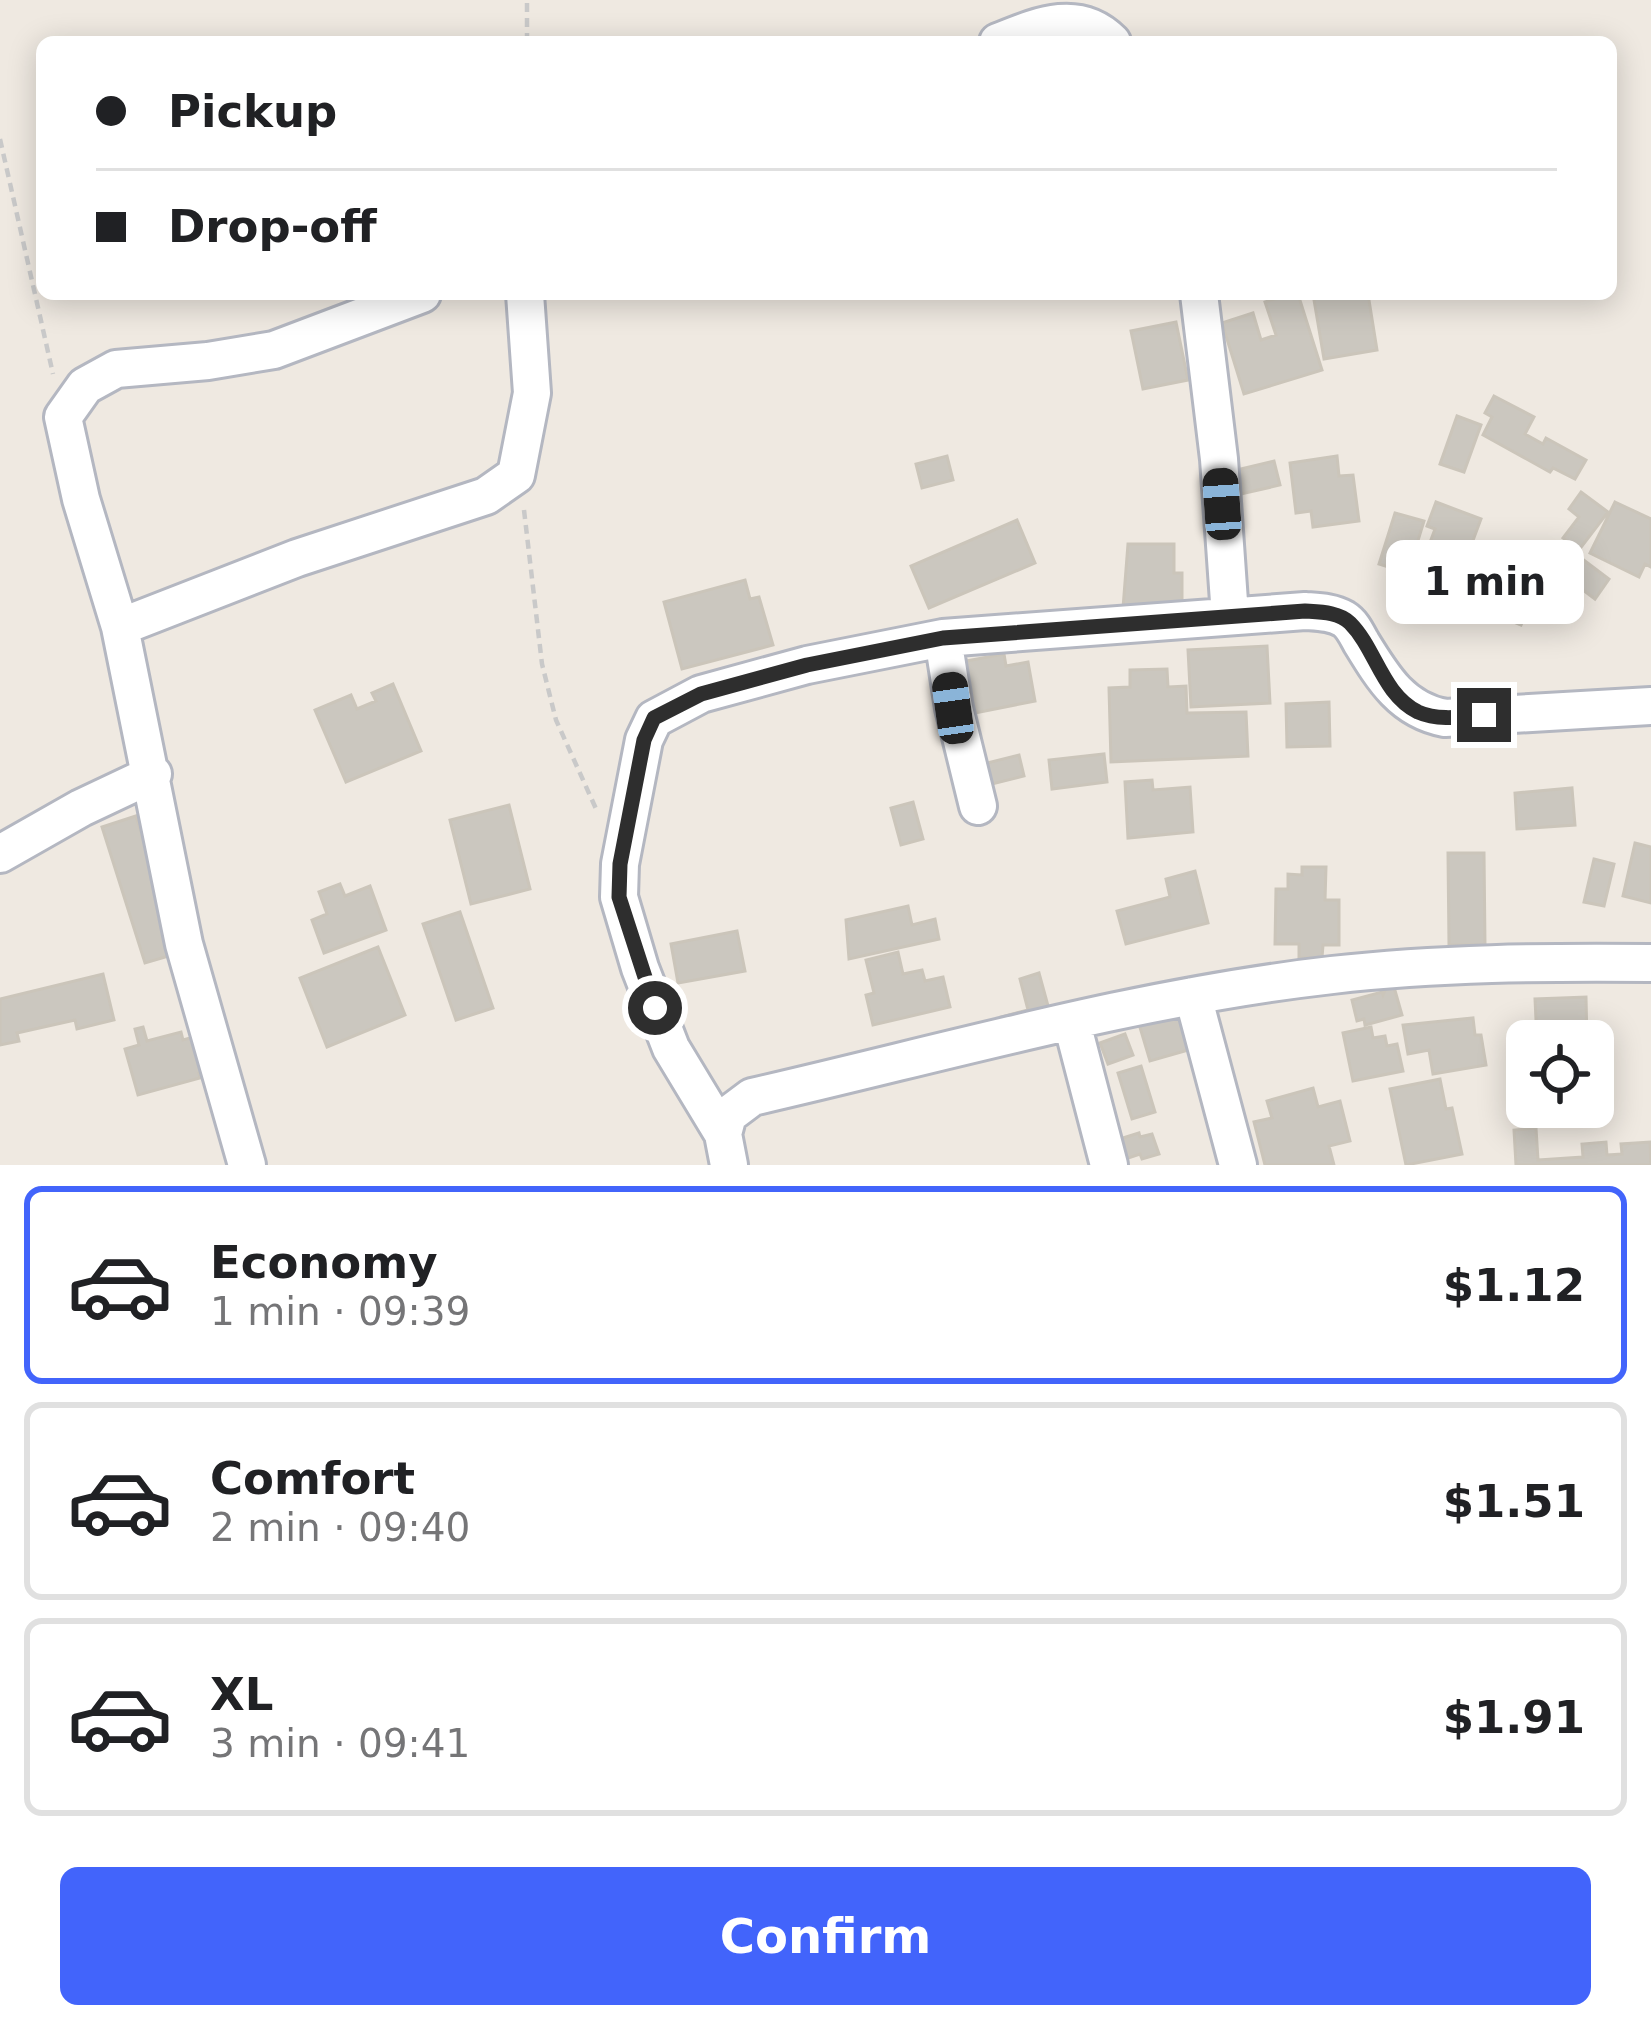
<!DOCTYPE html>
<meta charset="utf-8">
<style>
body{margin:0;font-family:"DejaVu Sans",sans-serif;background:#f6f6f6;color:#202124;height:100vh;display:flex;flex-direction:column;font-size:45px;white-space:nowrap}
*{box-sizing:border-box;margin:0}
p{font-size:39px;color:#757577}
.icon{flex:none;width:66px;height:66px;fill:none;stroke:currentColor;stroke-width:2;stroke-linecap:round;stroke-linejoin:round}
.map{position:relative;height:1165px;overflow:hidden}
.panel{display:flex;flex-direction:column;background:#fff;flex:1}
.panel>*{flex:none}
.banner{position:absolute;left:36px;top:36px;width:1581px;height:264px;border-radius:18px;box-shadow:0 6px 30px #0003;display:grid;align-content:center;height:264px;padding:0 60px;background:#fff}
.buttons{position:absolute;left:1506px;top:1020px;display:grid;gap:24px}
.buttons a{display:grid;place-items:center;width:108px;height:108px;border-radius:18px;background:#fff;box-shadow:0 6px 30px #0003;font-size:60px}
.end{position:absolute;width:54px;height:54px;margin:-27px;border:15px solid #2e2e2e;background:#fff;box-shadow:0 0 0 6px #fff}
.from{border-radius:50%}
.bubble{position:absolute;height:84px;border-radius:18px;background:#fff;box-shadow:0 6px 30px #0003;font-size:39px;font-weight:800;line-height:84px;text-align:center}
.car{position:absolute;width:36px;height:72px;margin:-36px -18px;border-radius:15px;box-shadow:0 0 9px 3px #0007;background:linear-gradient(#222 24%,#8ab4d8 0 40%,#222 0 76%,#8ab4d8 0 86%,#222 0)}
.banner b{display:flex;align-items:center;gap:42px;height:114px;font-size:45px}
.banner b+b{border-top:3px solid #e0e0e0}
.banner i{width:30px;height:30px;background:#202124}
ul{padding:21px 0 0;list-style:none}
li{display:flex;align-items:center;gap:36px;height:198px;margin:0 24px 18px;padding:0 36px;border:6px solid #e0e0e0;border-radius:18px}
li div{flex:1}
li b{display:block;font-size:45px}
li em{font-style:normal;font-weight:800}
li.current{border-color:#4264fb}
li>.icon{width:108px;height:108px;stroke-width:1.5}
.primary-button{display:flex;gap:24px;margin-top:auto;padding:24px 60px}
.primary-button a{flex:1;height:138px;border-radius:18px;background:#4264fb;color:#fff;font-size:48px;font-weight:800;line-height:138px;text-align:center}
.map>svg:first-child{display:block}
.building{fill:#cbc7bf;stroke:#cbc5ba;stroke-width:3}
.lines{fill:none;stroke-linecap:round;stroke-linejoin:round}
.minor-casing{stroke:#b4b7c1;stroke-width:42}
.path{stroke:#c9c9c9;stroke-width:4.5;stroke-dasharray:9 6;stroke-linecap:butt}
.minor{stroke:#fff;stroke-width:36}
.route{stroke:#2e2e2e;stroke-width:15}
</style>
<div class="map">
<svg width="1651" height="1165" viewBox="0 0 1651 1165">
<rect width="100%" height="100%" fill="#efe9e1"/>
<path class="building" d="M 1290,294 L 1298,294 L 1322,370 L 1244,394 L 1222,323 L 1253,313 L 1261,340 L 1276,335 L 1265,302 Z
M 1313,294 L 1368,294 L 1377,350 L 1324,359 Z
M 1176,322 L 1188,380 L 1143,389 L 1131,331 Z
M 1494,396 L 1534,417 L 1525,434 L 1543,444 L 1546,438 L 1586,460 L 1575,479 L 1553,468 L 1550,472 L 1483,435 L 1492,417 L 1485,413 Z
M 1457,416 L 1481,425 L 1464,472 L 1440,464 Z
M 947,456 L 953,480 L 922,488 L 916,464 Z
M 1337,456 L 1339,476 L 1353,475 L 1359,521 L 1313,527 L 1311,511 L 1296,513 L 1290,463 Z
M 1274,461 L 1280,485 L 1241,494 L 1236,470 Z
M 1581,492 L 1608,512 L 1579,550 L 1563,538 L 1579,517 L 1569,509 Z
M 1436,502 L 1481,519 L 1453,594 L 1416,580 L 1435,529 L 1427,526 Z
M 1615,502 L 1651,519 L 1651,567 L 1645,564 L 1639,577 L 1590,553 Z
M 1395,513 L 1424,521 L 1408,573 L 1379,564 Z
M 1017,520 L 1035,563 L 929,608 L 911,566 Z
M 1128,544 L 1174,544 L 1174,573 L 1182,573 L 1182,608 L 1123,608 Z
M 1581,558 L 1609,579 L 1595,599 L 1567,578 Z
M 745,580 L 750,599 L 759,597 L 773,645 L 682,669 L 664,602 Z
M 1506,585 L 1533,596 L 1521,625 L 1494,614 Z
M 1267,646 L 1270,703 L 1191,707 L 1188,650 Z
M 1004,654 L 1006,666 L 1028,662 L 1035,701 L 970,714 L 961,662 Z
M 1167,669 L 1168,687 L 1186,686 L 1187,713 L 1246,712 L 1248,756 L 1111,762 L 1109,688 L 1130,687 L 1130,670 Z
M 393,684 L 421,751 L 346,782 L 315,710 L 351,695 L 357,709 L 376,701 L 372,693 Z
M 1329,702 L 1330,746 L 1287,747 L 1286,704 Z
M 1104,754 L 1107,782 L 1052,789 L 1049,760 Z
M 1019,755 L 1024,776 L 984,786 L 979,765 Z
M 1152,780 L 1153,790 L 1190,787 L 1193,832 L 1128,838 L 1125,782 Z
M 1572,788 L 1575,825 L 1517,829 L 1515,793 Z
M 913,802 L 923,839 L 901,845 L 891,808 Z
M 509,805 L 530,889 L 471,904 L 450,820 Z
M 136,816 L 179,953 L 145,963 L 102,827 Z
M 1635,843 L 1651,847 L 1651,903 L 1623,896 Z
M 1448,853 L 1484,853 L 1485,945 L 1449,945 Z
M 1594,859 L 1614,864 L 1604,906 L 1584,902 Z
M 1302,867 L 1326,867 L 1325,900 L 1339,900 L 1339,945 L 1323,945 L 1322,958 L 1299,958 L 1299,944 L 1275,944 L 1276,889 L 1288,889 L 1288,874 L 1302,875 Z
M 1195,871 L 1208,923 L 1126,944 L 1117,911 L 1170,897 L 1166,879 Z
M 340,884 L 345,896 L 370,886 L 386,930 L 324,953 L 312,920 L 327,914 L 319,892 Z
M 908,906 L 912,925 L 935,919 L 939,939 L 849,959 L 846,920 Z
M 460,912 L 493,1008 L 456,1020 L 423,924 Z
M 737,931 L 745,971 L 678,983 L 671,944 Z
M 378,947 L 405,1015 L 327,1047 L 300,978 Z
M 898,952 L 903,974 L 922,970 L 925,981 L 943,977 L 950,1007 L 873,1025 L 866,995 L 874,993 L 866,960 Z
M 1039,973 L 1053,1024 L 1006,1036 L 1001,1017 L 1028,1010 L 1020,979 Z
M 103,974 L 114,1020 L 77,1029 L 75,1020 L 17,1033 L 19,1041 L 0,1045 L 0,999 Z
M 1394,987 L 1402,1015 L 1365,1025 L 1364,1019 L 1357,1021 L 1352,1000 L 1382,992 L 1383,995 L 1385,990 Z
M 1586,997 L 1587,1041 L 1537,1041 L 1535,999 Z
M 1189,1010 L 1199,1047 L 1150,1061 L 1139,1024 Z
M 1473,1018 L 1475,1035 L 1481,1035 L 1486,1065 L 1433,1074 L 1429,1050 L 1408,1054 L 1403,1025 Z
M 143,1027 L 147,1041 L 181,1032 L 183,1040 L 197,1036 L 207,1071 L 199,1073 L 200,1078 L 138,1095 L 125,1049 L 139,1045 L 135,1029 Z
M 1371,1027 L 1373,1038 L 1385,1036 L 1387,1046 L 1397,1044 L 1403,1071 L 1353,1081 L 1343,1033 Z
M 1125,1034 L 1133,1055 L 1108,1064 L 1100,1043 Z
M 1141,1066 L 1155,1112 L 1132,1119 L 1118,1073 Z
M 1440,1079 L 1446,1109 L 1452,1108 L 1462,1154 L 1406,1165 L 1390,1089 Z
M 1527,1085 L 1527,1107 L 1550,1107 L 1551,1114 L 1519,1119 L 1514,1087 Z
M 1313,1088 L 1318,1107 L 1340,1101 L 1350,1141 L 1329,1146 L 1334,1165 L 1265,1165 L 1254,1122 L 1272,1118 L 1267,1101 Z
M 1536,1128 L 1538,1160 L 1583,1157 L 1582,1144 L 1606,1142 L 1607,1155 L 1622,1154 L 1621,1144 L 1650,1142 L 1651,1165 L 1516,1165 L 1514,1130 Z
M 1139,1133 L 1140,1137 L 1152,1134 L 1159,1154 L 1142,1159 L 1140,1154 L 1116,1162 L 1110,1142 Z"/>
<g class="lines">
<defs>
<path id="minor" d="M 998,42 C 1038,26 1078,8 1112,42
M 1199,294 L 1219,459 L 1230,616
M 120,627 L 297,558 L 486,496 L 516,475 L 532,393 L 525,294
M 943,638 L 954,708 L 978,806
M 0,854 L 81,808 L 153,774
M 1193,996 L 1238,1165
M 1072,1023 L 1109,1165
M 723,1134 L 671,1048 L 640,968 L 619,897 L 620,864 L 644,740 L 654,719 L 701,694 L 807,665 L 943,638 L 1305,611 C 1319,612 1332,612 1344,619 C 1352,624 1356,633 1361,642 C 1383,678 1402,710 1445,718 L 1651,706
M 247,1165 L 184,944 L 120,627 L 81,499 L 63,417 L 85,386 L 116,369 L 208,361 L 274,350 L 422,294
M 729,1165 L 723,1134 L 728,1115 L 752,1097 C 944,1053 1137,997 1332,975 C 1438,963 1545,962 1651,963"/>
</defs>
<use href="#minor" class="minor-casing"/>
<path class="path" d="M 527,42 L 527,0
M 0,139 L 53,374
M 524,510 L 542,664 L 556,720 L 597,811"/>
<use href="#minor" class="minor"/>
</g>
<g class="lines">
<path class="route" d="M 655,1008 L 619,897 L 620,864 L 644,740 L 654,718 L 701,694 L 807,665 L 943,638 L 1305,611 C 1320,612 1339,612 1350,623 C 1376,649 1382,694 1418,712 C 1438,721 1462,717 1484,715"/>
</g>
</svg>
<div class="buttons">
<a><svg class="icon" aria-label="locate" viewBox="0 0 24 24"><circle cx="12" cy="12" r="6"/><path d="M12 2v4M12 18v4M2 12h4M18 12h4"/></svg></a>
</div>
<i class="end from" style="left:655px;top:1008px"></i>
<i class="end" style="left:1484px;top:715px"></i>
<div class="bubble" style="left:1386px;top:540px;width:198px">1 min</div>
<i class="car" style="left:1222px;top:504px;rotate:356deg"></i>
<i class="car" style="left:953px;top:708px;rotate:352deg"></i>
<div class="banner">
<b><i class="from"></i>Pickup</b>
<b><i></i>Drop-off</b>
</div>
</div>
<section class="panel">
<ul>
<li class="current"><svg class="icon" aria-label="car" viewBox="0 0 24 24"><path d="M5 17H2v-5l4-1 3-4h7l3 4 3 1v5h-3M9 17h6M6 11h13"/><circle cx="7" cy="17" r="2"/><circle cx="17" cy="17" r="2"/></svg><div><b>Economy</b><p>1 min · 09:39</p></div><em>$1.12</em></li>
<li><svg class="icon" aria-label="car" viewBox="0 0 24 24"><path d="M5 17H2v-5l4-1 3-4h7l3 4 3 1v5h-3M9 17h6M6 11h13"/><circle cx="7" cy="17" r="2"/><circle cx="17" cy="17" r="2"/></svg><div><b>Comfort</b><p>2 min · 09:40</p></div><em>$1.51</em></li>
<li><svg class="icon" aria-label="car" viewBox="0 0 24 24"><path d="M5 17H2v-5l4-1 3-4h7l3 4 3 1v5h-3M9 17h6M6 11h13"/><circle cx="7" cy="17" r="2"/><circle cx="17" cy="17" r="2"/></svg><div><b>XL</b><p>3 min · 09:41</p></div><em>$1.91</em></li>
</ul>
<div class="primary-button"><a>Confirm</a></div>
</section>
